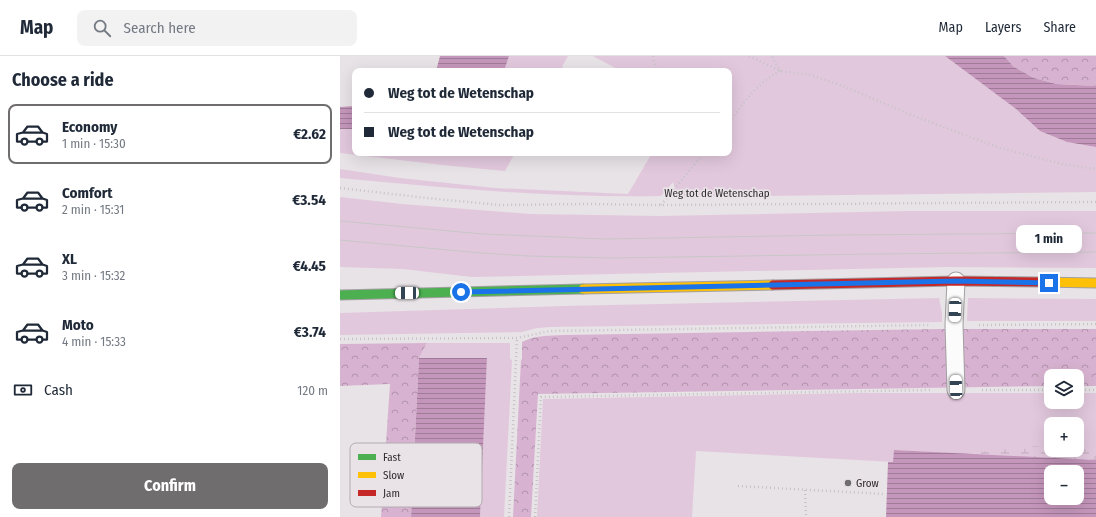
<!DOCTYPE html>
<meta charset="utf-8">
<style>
body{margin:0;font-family:"Fira Sans Condensed",sans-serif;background:#f2f2f3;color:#1f2937;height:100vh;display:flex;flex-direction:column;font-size:15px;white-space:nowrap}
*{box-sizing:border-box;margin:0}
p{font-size:13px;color:#747a83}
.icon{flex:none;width:22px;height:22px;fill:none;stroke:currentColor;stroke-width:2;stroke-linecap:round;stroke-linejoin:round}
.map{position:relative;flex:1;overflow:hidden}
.panel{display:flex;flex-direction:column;background:#fff;width:340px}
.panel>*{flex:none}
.banner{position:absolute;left:12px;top:12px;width:380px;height:88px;border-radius:8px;box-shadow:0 4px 16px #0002;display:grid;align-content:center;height:88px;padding:0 12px;background:#fff}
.buttons{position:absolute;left:704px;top:313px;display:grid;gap:8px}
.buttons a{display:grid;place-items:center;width:40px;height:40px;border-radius:8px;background:#fff;box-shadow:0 4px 16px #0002;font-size:20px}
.end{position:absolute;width:18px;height:18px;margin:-9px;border:5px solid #1a73e8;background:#fff;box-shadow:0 0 0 2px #fff}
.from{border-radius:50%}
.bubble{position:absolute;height:28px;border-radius:8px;background:#fff;box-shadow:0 4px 16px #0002;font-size:13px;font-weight:700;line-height:28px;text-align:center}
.car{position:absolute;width:12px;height:24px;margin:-12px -6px;border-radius:5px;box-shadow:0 0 3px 1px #0007;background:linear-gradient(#fff 24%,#345 0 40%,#fff 0 76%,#345 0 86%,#fff 0)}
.banner b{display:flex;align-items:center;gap:14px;height:38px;font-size:15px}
.banner b+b{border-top:1px solid #e0e1e3}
.banner i{width:10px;height:10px;background:#1f2937}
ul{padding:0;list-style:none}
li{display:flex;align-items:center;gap:12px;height:60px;margin:0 8px 6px;padding:0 4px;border:2px solid transparent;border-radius:8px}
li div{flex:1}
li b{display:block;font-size:15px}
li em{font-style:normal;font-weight:700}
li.on{border-color:#706d6f}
li>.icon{width:36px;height:36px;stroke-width:1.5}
h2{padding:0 12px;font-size:18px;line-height:48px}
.pay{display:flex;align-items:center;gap:10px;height:44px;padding:0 12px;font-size:15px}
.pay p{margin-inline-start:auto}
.action{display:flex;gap:8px;margin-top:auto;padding:8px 12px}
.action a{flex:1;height:46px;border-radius:8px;background:#706d6f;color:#fff;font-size:16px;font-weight:700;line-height:46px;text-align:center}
header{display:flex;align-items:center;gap:24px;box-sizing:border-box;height:56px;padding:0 20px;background:#fff;border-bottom:1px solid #e0e1e3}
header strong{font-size:19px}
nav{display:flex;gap:22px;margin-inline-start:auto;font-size:14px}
.search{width:280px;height:36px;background:#f2f2f3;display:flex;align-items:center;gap:10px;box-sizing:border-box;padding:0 14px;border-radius:8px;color:#747a83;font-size:15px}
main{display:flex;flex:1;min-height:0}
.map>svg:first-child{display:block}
.green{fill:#e2c8dd}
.forest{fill:url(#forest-crowns)}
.wetland{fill:url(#wetland-marsh)}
.water{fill:url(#water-rules);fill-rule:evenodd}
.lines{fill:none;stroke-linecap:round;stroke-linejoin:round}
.lane-casing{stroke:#a29fa1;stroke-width:19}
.fast-casing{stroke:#a29fa1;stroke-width:11}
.slow-casing{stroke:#a29fa1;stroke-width:11}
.jam-casing{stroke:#a29fa1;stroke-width:11}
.path{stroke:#c5c4c5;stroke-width:2.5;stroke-dasharray:1 3;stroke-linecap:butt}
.lane{stroke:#fcfbfb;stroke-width:17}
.fast{stroke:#4caf50;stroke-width:9}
.slow{stroke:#ffc107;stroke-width:9}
.jam{stroke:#c62828;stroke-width:9}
.tram{stroke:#c8c7c7;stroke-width:1}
.route{stroke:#1a73e8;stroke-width:5}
.poi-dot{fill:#706d6f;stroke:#e9e2e7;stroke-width:1.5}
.labels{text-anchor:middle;stroke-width:3.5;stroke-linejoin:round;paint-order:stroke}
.street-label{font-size:11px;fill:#302d2f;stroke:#e9e2e7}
.poi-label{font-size:11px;fill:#302d2f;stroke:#e9e2e7;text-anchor:start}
.key{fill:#e9e2e7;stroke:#b2acb0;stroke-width:1}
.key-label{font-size:11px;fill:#302d2f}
</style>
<header>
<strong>Map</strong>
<div class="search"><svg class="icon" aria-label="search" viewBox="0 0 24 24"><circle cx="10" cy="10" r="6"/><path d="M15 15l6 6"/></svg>Search here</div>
<nav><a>Map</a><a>Layers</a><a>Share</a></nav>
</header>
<main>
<section class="panel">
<h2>Choose a ride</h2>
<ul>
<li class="on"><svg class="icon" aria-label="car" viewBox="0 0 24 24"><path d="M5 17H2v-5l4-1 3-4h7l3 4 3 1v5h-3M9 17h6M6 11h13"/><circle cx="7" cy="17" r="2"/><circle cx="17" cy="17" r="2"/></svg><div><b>Economy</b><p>1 min · 15:30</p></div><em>€2.62</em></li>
<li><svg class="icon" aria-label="car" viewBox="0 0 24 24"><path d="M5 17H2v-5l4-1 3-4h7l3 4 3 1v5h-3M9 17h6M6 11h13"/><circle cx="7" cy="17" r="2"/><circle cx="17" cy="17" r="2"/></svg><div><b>Comfort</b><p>2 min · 15:31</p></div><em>€3.54</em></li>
<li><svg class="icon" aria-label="car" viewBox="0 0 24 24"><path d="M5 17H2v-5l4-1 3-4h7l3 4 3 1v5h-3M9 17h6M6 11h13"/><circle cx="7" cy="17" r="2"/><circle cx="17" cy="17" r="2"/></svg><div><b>XL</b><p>3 min · 15:32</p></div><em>€4.45</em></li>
<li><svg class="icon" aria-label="car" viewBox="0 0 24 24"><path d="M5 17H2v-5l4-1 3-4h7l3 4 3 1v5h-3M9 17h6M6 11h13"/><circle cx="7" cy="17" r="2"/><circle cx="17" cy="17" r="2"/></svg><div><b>Moto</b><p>4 min · 15:33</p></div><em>€3.74</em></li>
</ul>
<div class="pay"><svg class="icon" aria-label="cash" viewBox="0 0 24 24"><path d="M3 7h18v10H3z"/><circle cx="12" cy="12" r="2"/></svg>Cash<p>120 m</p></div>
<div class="action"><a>Confirm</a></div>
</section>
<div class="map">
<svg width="756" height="461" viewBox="0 0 756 461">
<defs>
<pattern id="forest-crowns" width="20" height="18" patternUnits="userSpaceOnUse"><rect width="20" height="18" fill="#d8b3d1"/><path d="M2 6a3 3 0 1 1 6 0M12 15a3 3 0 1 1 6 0" fill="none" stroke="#b092aa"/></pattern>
<pattern id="wetland-marsh" width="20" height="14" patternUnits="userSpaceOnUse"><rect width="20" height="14" fill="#e2c8dd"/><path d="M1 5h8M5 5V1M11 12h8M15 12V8" fill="none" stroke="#c2acbe"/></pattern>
<pattern id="water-rules" width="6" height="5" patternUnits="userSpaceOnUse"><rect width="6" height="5" fill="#c496bb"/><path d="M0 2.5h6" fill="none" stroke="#a07b98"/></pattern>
</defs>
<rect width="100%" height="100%" fill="#e8e3e6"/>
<path class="green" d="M 169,0 L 228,0 L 222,11 L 225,13 L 224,15 L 164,15 Z
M 253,0 L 605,0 L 676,53 L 700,75 L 727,86 L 756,91 L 756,136 L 337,141 L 333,126 L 321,140 C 213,142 107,132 0,122 L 0,113 L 60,122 L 155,132 L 288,138 L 312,97 L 389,97 L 389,15 L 281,15 Z
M 0,73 L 15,73 L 15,97 L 175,97 L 165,115 L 102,109 L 0,97 Z
M 0,141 L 62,148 L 190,158 L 319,160 L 568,155 L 756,155 L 756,212 L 607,211 L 132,221 L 63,213 L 0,211 Z
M 599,242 L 602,257 L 602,266 L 210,271 L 197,272 L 182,276 L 0,279 L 0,257 L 224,250 Z
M 628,242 L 756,243 L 756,265 L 627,265 Z
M 87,287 L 170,287 L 170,303 L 172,304 L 164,461 L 140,461 L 147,302 L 79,302 Z
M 518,337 L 711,337 L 711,346 L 737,346 L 737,337 L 756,337 L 756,391 L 737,391 L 737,368 L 711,368 L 711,391 L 695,391 L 623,398 L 555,394 L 553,406 L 356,395 L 352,461 L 197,461 L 203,343 Z"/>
<path class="forest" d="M 664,0 L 756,0 L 756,30 L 716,28 L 694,22 L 674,11 Z
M 601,273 L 756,273 L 756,330 L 737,330 L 737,320 L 711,320 L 711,330 L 198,338 L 191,461 L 173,461 L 181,304 L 182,303 L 182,286 C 195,279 209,280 224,279 Z
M 87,287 L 79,302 L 71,461 L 41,461 L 50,328 L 0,330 L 0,288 Z"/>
<path class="wetland" d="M 695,390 L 711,391 L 711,394 L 737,394 L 737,391 L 756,391 L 756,404 L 623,398 Z"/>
<path class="water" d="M 100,0 L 169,0 L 164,15 L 96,15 Z
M 605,0 L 664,0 L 674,11 L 694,22 L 716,28 L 756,30 L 756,91 L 727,86 L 700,75 L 676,53 Z
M 15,50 L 15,73 L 0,73 L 0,51 Z
M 79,302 L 147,302 L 140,461 L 71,461 Z
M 554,394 L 756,404 L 756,461 L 546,461 L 548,406 L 553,406 ZM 711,416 L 737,416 L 737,442 L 711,442 Z"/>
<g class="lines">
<defs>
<path id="lane" d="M 616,225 L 614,269 L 616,334"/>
<path id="fast" d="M 0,239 L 243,233"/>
<path id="slow" d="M 700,226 L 756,227
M 243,233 L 433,229"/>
<path id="jam" d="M 433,229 L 616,225 L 700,226"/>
</defs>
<use href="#lane" class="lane-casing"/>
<use href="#fast" class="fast-casing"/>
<use href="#slow" class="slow-casing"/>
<use href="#jam" class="jam-casing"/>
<path class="path" d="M 313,0 L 316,15
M 409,0 L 440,15 L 470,19 L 503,30 L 574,60 L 660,92 L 723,108 L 756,113
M 389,66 C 404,46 418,26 440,15 L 432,0
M 0,132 L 87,142 L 160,149 L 248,148 L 321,149 L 756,146
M 321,149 L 364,97
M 639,269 L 756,268
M 0,283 L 177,282 L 210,275 L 590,269
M 642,334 L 711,334
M 737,334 L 756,334
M 398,430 L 544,438
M 465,434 L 466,461
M 169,461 L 177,282
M 195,461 L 201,341 L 591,334"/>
<use href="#lane" class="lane"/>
<use href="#fast" class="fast"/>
<use href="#slow" class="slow"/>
<use href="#jam" class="jam"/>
<path class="tram" d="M 0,165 L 143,178 L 265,183 L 495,179 L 756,177
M 0,184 L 141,197 L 187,200 L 271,202 L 535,198 L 756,196"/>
</g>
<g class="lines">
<path class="route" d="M 121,236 L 616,225 L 709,227"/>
</g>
<circle class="poi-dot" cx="508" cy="427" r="4"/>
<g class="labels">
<g class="street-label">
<text x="377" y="141">Weg tot de Wetenschap</text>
</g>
<g class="poi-label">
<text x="516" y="431">Grow</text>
</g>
</g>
<rect x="10" y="387" width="132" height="64" rx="6" class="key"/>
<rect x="18" y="398" width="18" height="6" fill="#4caf50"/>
<rect x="18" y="416" width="18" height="6" fill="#ffc107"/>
<rect x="18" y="434" width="18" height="6" fill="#c62828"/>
<g class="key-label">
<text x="43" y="405">Fast</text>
<text x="43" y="423">Slow</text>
<text x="43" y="441">Jam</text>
</g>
</svg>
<div class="buttons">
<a><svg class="icon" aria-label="layers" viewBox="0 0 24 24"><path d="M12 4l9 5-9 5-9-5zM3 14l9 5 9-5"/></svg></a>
<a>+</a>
<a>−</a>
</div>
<i class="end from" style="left:121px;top:236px"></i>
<i class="end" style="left:709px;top:227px"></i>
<div class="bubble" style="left:676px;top:169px;width:66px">1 min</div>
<i class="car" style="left:67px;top:237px;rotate:269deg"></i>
<i class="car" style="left:615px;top:254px;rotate:182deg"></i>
<i class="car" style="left:616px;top:331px;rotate:358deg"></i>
<div class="banner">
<b><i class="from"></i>Weg tot de Wetenschap</b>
<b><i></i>Weg tot de Wetenschap</b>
</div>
</div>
</main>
